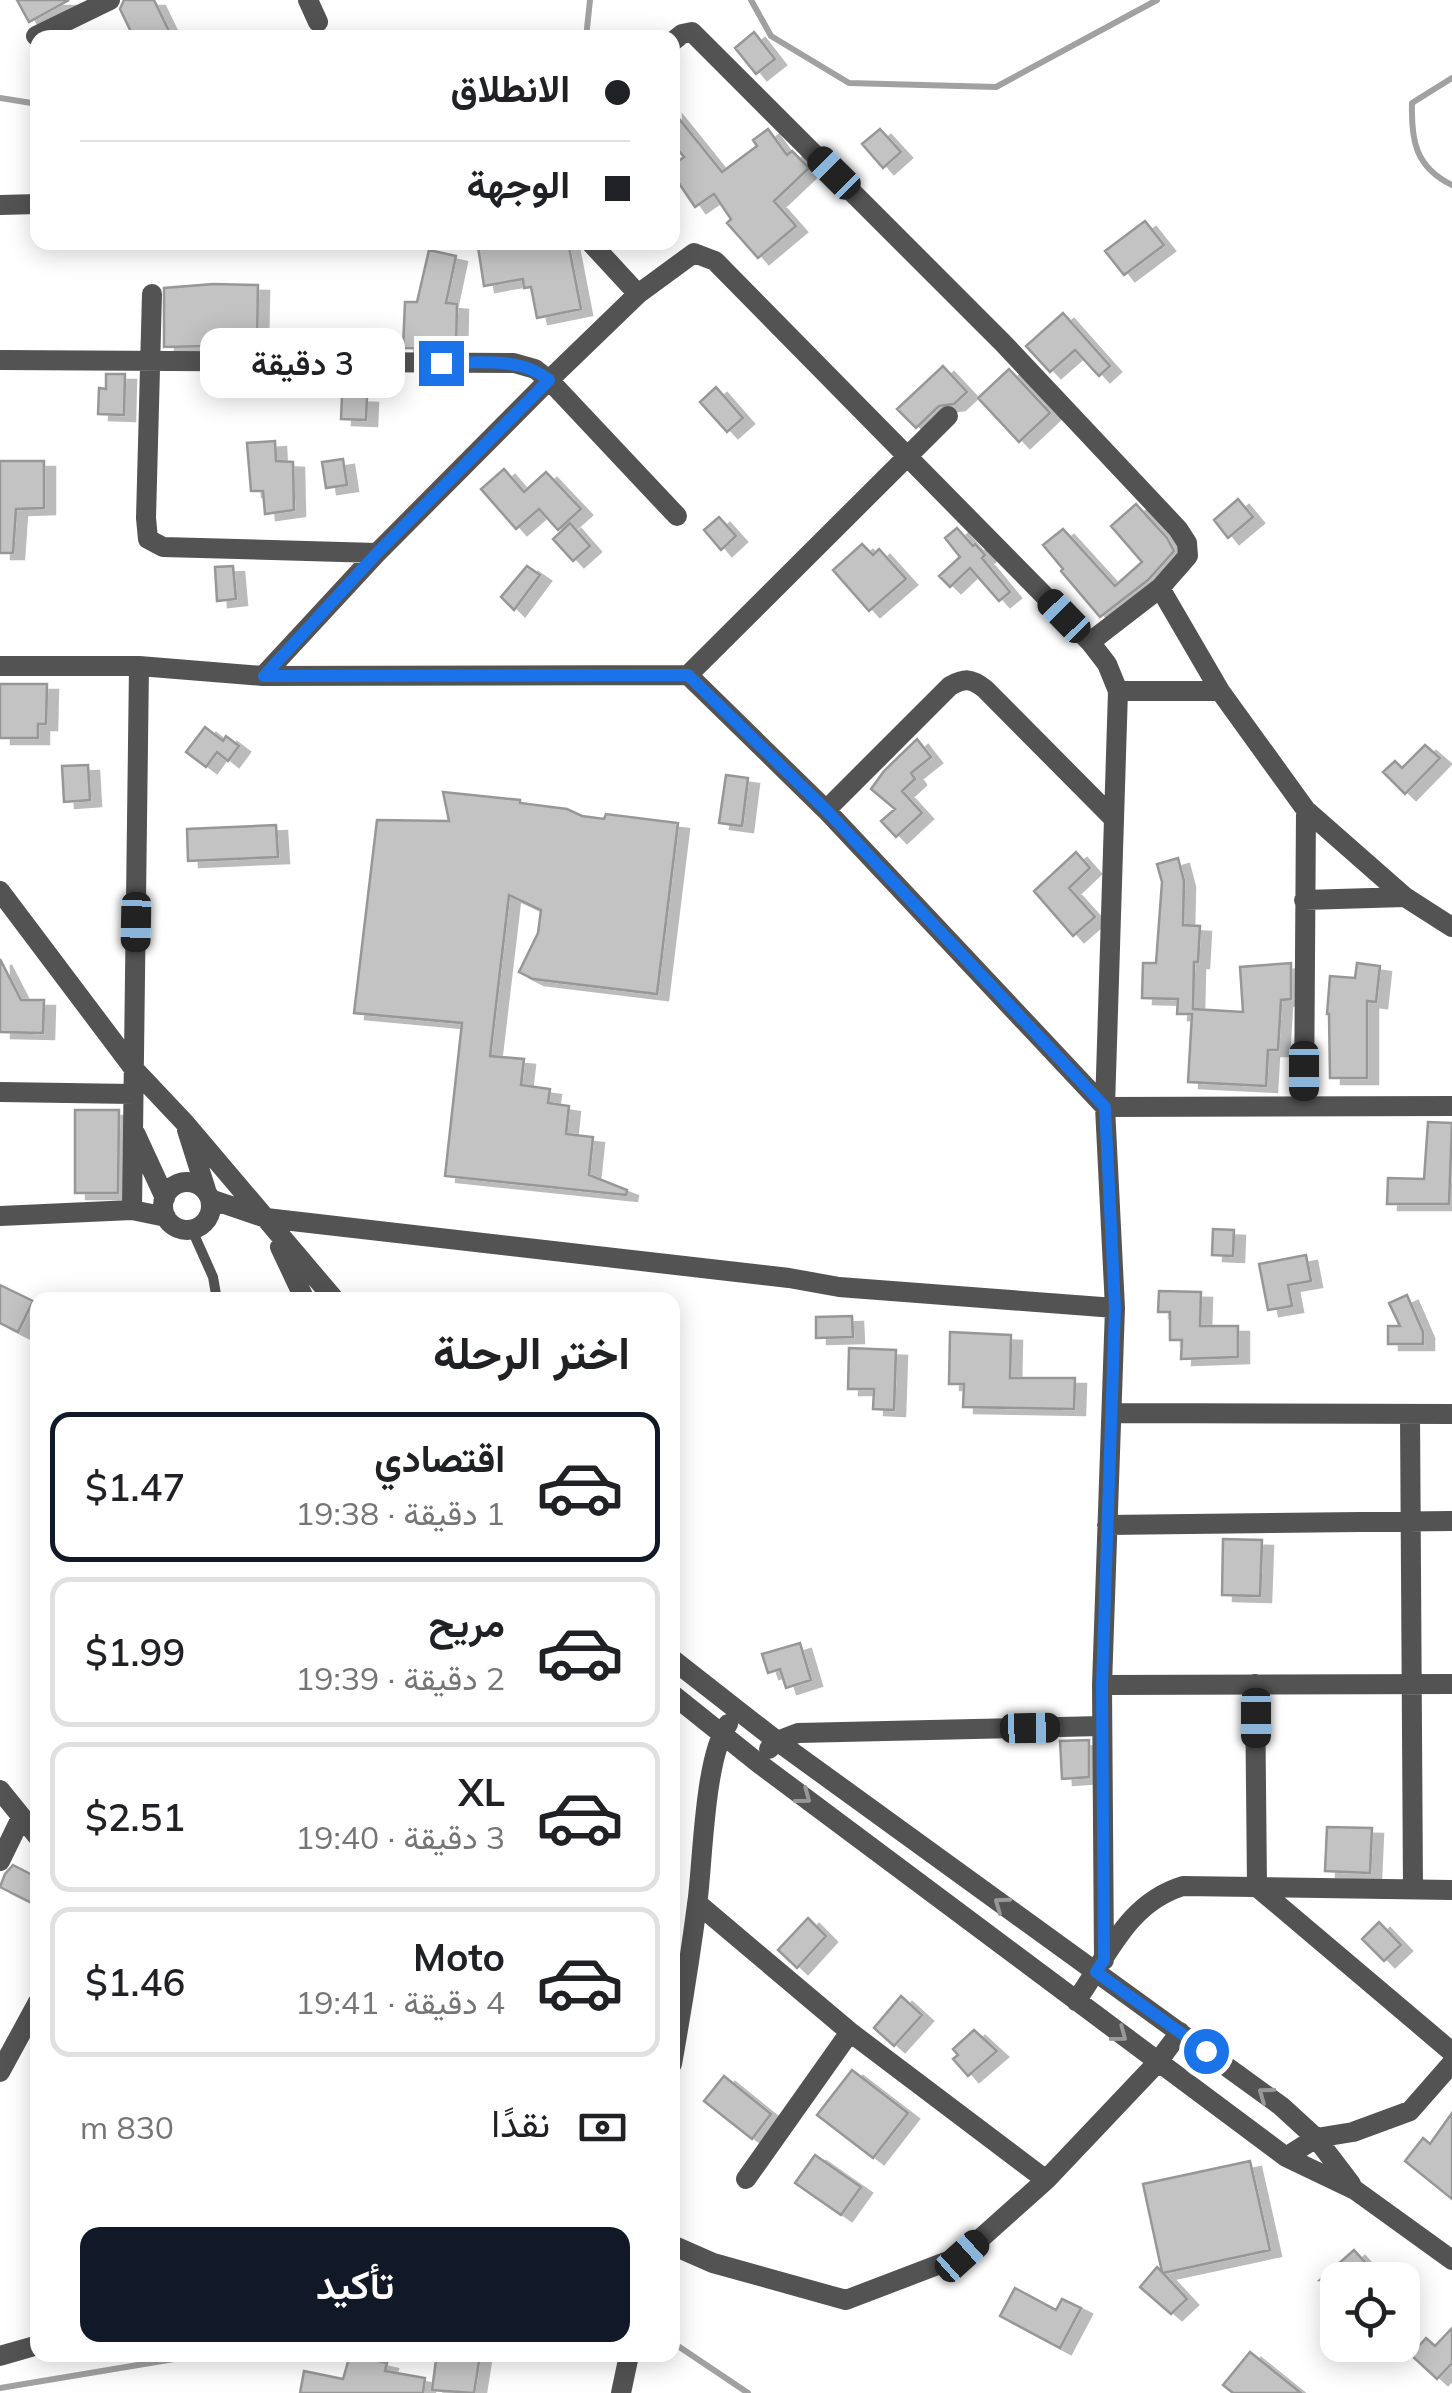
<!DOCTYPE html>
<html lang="ar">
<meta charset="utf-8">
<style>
body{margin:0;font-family:Mulish,Vazirmatn,sans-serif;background:#f2f2f2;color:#202124;direction:rtl;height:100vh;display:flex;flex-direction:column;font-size:38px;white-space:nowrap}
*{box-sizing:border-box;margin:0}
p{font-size:32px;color:#757577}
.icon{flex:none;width:55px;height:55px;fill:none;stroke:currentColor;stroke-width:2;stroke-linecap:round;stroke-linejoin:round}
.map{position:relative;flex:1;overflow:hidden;direction:ltr}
.drawer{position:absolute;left:30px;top:1292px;width:650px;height:1070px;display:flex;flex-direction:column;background:#fff;border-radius:20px;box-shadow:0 5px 25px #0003;direction:rtl}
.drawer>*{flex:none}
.guide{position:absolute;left:30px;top:30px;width:650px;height:220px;border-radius:20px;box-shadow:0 5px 25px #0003;direction:rtl;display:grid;align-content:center;height:220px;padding:0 50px;background:#fff}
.tools{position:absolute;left:1320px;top:2262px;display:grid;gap:20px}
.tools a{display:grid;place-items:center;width:100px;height:100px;border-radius:20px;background:#fff;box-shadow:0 5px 25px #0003;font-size:50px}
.end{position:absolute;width:45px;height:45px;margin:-22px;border:12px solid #1a73e8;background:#fff;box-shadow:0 0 0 5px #fff}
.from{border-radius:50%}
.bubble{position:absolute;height:70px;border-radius:20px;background:#fff;box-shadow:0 5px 25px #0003;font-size:32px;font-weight:600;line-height:70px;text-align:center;direction:rtl}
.car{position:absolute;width:30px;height:60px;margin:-30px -15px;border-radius:12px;box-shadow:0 0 8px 2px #0007;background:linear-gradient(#222 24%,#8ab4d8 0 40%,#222 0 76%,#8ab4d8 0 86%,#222 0)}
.guide b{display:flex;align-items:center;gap:35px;height:95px;font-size:38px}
.guide b+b{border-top:2px solid #e0e0e0}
.guide i{width:25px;height:25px;background:#202124}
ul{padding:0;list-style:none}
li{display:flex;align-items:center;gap:30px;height:150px;margin:0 20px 15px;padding:0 30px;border:5px solid #e0e0e0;border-radius:20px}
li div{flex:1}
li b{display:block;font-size:38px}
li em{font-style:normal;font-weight:600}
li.current{border-color:#111827}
li>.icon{width:90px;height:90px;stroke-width:1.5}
h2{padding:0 50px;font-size:45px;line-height:120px}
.pay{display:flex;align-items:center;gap:25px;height:110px;padding:0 50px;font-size:38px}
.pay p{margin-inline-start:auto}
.button{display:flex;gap:20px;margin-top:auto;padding:20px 50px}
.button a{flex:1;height:115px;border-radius:20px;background:#111827;color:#fff;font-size:40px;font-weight:600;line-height:115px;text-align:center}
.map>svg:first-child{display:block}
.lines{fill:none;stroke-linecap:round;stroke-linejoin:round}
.stream{stroke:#a1a1a1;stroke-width:6}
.building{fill:#c3c3c3;stroke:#979797;stroke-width:2.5;filter:url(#shadow)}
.service{stroke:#535353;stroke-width:10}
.minor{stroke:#535353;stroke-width:20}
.oneway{stroke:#989898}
.route{stroke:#1a73e8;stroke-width:12}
</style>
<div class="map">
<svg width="1452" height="2393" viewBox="0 0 1452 2393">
<defs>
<filter id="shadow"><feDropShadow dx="11" dy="6" stdDeviation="0" flood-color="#0004"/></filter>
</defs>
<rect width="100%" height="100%" fill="#fff"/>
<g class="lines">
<path class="stream" d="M 751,0 L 771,36 L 849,83 L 996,87 L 1157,0
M 586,38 L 590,0
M 1452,78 L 1412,103 C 1411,140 1415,167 1452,185
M 0,98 L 38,104
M 672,2342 L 748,2393
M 0,2388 L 198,2355"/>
</g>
<path class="building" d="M 17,0 L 69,0 L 29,22 Z
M 124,0 L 154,0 L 169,31 L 156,38 L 134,38 L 120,9 Z
M 754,32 L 775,59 L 756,74 L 735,48 Z
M 672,110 L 722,172 L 757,146 L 753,140 L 768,129 L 787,155 L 792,151 L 809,168 L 774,201 L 796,226 L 758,258 L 727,223 L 731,219 L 714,194 L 695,207 L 672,173 L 672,166 L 684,157 L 672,142 Z
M 880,129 L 901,152 L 883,168 L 862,144 Z
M 1145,221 L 1164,245 L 1124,275 L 1105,251 Z
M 506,242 L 568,242 L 581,309 L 537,318 L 531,287 L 524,288 L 523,279 L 484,286 L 478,247 Z
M 429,250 L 456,256 L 446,303 L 457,304 L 456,349 L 403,348 L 405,302 L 417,302 Z
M 213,284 L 258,285 L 257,341 L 209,340 L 209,346 L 164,347 L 164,288 Z
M 1063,313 L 1110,366 L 1099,376 L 1075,350 L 1050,372 L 1026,346 Z
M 943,366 L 967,392 L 954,404 L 939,406 L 916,428 L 897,409 Z
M 1009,369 L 1050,413 L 1019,442 L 978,398 Z
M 106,374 L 125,374 L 124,415 L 98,414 L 99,388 L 106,389 Z
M 716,387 L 743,418 L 727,432 L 700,402 Z
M 342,396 L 367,397 L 366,420 L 341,419 Z
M 275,441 L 276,461 L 293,462 L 294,510 L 265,514 L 263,491 L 251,491 L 247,443 Z
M 343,459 L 347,485 L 326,488 L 322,462 Z
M 0,461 L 44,461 L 44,508 L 16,509 L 13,553 L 0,553 Z
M 504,469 L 524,492 L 546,472 L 581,509 L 558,530 L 539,509 L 516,529 L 481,489 Z
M 1238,499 L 1253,517 L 1228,538 L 1214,520 Z
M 1136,504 L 1167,538 L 1174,551 L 1148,580 L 1100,617 L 1061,571 L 1063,569 L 1043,545 L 1063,529 L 1115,586 L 1142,562 L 1111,526 Z
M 719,517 L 736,536 L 721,550 L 704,530 Z
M 570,523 L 590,546 L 573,561 L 553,539 Z
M 957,528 L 973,546 L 975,544 L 985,555 L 982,558 L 1010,592 L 999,601 L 970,568 L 950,587 L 939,576 L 960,557 L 945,538 Z
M 862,544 L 873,555 L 879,549 L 906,579 L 869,611 L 833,570 Z
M 233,566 L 236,599 L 217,601 L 215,567 Z
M 527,566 L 540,575 L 514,610 L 501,597 Z
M 0,684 L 47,684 L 46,724 L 38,724 L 38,738 L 0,738 Z
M 205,727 L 223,741 L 226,736 L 239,746 L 228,761 L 217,752 L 206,767 L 186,752 Z
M 917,739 L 931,757 L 911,773 L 915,779 L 902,791 L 922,813 L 896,837 L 881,821 L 895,809 L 871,789 L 884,771 Z
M 1425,745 L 1440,758 L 1405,794 L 1383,772 L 1395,761 L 1402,768 Z
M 88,765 L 90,800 L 64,802 L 62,766 Z
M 726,775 L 748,778 L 742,826 L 719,823 Z
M 443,792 L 520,800 L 520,803 L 567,809 L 582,816 L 604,819 L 606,814 L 678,823 L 657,994 L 533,979 L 519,972 L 538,933 L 541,910 L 509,895 L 490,1056 L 524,1059 L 521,1085 L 550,1089 L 548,1103 L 569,1106 L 566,1134 L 593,1137 L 589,1175 L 627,1190 L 626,1195 L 445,1176 L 462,1023 L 354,1013 L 377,820 L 449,821 Z
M 276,825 L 278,857 L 188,861 L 187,829 Z
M 1076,852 L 1090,868 L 1069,888 L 1095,917 L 1073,936 L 1034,891 Z
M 1178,858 L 1184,881 L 1183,925 L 1200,926 L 1198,962 L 1194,962 L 1193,1009 L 1243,1012 L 1240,967 L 1291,963 L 1291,999 L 1281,1000 L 1278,1050 L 1268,1050 L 1266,1086 L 1188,1082 L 1192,1014 L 1177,1014 L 1178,999 L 1142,998 L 1143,963 L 1156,963 L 1162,882 L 1157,864 Z
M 0,959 L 21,1000 L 44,1000 L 43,1033 L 0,1032 Z
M 1357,963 L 1380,966 L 1376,1002 L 1367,1001 L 1367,1078 L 1330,1078 L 1329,1014 L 1327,1014 L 1330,976 L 1355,978 Z
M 75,1110 L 119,1110 L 118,1193 L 75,1193 Z
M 1428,1122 L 1452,1123 L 1449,1204 L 1387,1204 L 1388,1178 L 1424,1179 Z
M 1213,1229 L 1234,1230 L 1233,1256 L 1212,1255 Z
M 1306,1255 L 1311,1281 L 1288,1285 L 1292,1306 L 1268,1310 L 1259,1264 Z
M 0,1285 L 33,1301 L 18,1332 L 0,1323 Z
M 1159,1291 L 1201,1292 L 1200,1326 L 1238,1326 L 1238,1357 L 1181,1359 L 1182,1340 L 1170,1340 L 1170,1312 L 1158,1312 Z
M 1407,1295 L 1423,1332 L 1423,1344 L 1388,1344 L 1388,1326 L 1400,1326 L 1389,1303 Z
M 852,1316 L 853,1337 L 816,1338 L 816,1317 Z
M 950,1332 L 1011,1335 L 1010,1378 L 1075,1378 L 1074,1409 L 963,1407 L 964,1384 L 949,1384 Z
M 849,1348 L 896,1350 L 894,1410 L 873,1409 L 874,1389 L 848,1389 Z
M 1223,1539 L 1262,1540 L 1260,1596 L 1222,1595 Z
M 800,1643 L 811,1680 L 786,1688 L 780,1669 L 768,1673 L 762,1654 Z
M 1089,1740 L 1089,1777 L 1062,1779 L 1060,1741 Z
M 1327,1827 L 1372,1828 L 1370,1873 L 1325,1871 Z
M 13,1865 L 38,1878 L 38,1906 L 0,1887 L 5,1874 Z
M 808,1918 L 826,1936 L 797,1968 L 778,1950 Z
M 1379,1922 L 1401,1945 L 1384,1961 L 1362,1939 Z
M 901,1996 L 922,2015 L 894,2046 L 874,2028 Z
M 974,2030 L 997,2051 L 968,2076 L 953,2059 L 958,2055 L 953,2049 Z
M 852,2070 L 908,2113 L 873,2158 L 817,2115 Z
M 724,2076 L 771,2114 L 752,2139 L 704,2101 Z
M 1452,2113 L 1452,2199 L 1405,2161 L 1423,2138 L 1430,2144 Z
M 815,2155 L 861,2187 L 841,2215 L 795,2183 Z
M 1250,2161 L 1270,2250 L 1163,2273 L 1187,2299 L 1171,2314 L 1140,2287 L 1157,2267 L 1162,2272 L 1143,2184 Z
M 1354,2250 L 1381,2280 L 1320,2280 Z
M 1015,2288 L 1056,2310 L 1062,2299 L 1081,2308 L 1060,2348 L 1000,2316 Z
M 1452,2328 L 1452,2363 L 1437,2379 L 1411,2355 L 1426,2338 L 1435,2346 Z
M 1250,2352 L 1301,2393 L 1233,2393 L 1223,2385 Z
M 350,2355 L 387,2363 L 385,2371 L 425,2378 L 423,2393 L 300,2393 L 304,2371 L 343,2379 Z
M 452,2355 L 480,2355 L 474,2393 L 432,2390 L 436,2360 Z"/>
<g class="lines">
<path class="service" d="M 192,1230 L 213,1277 L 217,1300"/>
<path class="minor" d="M 308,0 L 318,22
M 36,36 L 110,0
M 672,42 L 682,34 L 692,32 L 1003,343 L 1178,529 L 1187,543 L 1188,556 L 1160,588
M 0,205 L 38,204
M 590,242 L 638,294
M 152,294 L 146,518 L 148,539 L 163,547 L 377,553
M 0,360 L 514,363 L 535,369 L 549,380 L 677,516
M 1090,642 L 1160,588 L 1220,691 L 1306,810 L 1405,897 L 1452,927
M 0,666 L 139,666 L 263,676 L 688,675 L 826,810 L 1105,1107 L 1115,1308 L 1102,1685 L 1104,1960
M 688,675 L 948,416
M 263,676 L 377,553 L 549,380 L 638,294 L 694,253 L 715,261 L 1090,642 L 1107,664 L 1118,691 L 1105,1107 L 1452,1106
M 1118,691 L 1220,691
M 826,810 L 950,686 C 965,678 971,678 985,689 L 1114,819
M 0,891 L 134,1069 L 184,1122 L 335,1300
M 1304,900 L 1405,897
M 0,1092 L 133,1094
M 1304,1105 L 1306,810
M 187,1130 L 206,1190
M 136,1135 L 165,1198
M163 1206a24 24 0 1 1 48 0a24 24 0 1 1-48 0Z
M 210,1199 L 266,1218 L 789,1278 L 839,1287 L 1115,1308
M 132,1210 L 139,666
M 0,1216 L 132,1210 L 166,1217
M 280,1247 L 305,1300
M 1112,1413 L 1452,1414
M 1410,1414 L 1413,1890
M 1107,1525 L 1452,1521
M 672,1659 L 777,1741 L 1281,2106 L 1316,2138 L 1351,2184
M 1255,1684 L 1257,1887 L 1452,2052
M 1102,1685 L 1452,1684
M 672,1694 L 757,1762 L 1286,2157 L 1355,2190 L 1452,2260
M 769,1749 L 777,1741 L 798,1733 L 1102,1726
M 0,1790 L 38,1837
M 0,1861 L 21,1818
M 697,1903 L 850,2032 L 1046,2180 L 1157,2063 L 1180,2032
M 1076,2001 C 1108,1956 1127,1903 1183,1886 L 1452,1890
M 672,2064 C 682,2008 691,1952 698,1897 C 703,1854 705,1756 728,1724
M 0,2072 L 38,2002
M 1286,2157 L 1316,2138 L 1353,2132 L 1410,2111 L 1452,2063
M 746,2179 L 850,2032
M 672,2245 L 713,2263 L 846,2300 L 961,2256 L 1046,2180
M 0,2356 L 38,2345
M 621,2393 L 629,2355"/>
</g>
<defs><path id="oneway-chevron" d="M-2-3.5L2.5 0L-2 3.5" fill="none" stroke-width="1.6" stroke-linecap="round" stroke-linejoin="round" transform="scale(2.5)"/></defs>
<g class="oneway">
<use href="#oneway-chevron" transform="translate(804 1797) rotate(37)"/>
<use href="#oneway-chevron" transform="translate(1001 1904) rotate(-144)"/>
<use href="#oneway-chevron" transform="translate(1120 2035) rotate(37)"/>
<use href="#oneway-chevron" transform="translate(1265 2094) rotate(-144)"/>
</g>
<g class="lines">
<path class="route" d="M 441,363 C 478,363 519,356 549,380 L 378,552 L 264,676 L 688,675 L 826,810 L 1105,1107 L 1115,1308 L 1102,1685 L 1104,1960 L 1096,1972 L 1206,2051"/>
</g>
</svg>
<div class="tools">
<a><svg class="icon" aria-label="locate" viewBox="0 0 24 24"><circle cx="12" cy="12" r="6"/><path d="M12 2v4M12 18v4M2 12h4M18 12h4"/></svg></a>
</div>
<i class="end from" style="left:1206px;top:2051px"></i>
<i class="end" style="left:441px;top:363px"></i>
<div class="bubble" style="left:200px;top:328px;width:205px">3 دقيقة</div>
<i class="car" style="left:834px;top:173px;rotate:315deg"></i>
<i class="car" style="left:1064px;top:616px;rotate:316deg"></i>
<i class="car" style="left:136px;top:922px;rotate:181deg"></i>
<i class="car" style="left:1304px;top:1071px;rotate:180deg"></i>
<i class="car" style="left:1256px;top:1718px;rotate:180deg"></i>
<i class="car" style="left:1030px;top:1728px;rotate:89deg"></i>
<i class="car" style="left:962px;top:2256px;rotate:48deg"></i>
<div class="guide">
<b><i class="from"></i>الانطلاق</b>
<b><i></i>الوجهة</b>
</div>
<section class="drawer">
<h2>اختر الرحلة</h2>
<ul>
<li class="current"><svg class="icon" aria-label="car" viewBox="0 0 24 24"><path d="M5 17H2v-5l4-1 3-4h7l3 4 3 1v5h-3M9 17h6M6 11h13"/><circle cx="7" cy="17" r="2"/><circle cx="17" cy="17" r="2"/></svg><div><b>اقتصادي</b><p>1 دقيقة · 19:38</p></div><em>$1.47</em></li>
<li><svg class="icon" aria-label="car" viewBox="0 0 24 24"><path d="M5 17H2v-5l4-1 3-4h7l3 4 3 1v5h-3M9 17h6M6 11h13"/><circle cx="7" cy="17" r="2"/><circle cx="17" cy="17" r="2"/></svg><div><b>مريح</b><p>2 دقيقة · 19:39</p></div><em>$1.99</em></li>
<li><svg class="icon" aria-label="car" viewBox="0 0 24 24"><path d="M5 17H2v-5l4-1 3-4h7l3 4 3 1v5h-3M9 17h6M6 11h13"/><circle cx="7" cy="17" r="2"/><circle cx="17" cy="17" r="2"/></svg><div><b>XL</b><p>3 دقيقة · 19:40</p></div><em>$2.51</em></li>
<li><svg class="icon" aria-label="car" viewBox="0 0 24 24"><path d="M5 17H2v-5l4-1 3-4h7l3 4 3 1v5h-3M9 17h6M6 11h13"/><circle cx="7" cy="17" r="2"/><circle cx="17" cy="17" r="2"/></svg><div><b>Moto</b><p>4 دقيقة · 19:41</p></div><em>$1.46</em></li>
</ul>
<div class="pay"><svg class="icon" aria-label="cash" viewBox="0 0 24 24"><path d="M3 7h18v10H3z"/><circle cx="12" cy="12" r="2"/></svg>نقدًا<p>830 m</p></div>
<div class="button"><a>تأكيد</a></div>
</section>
</div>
